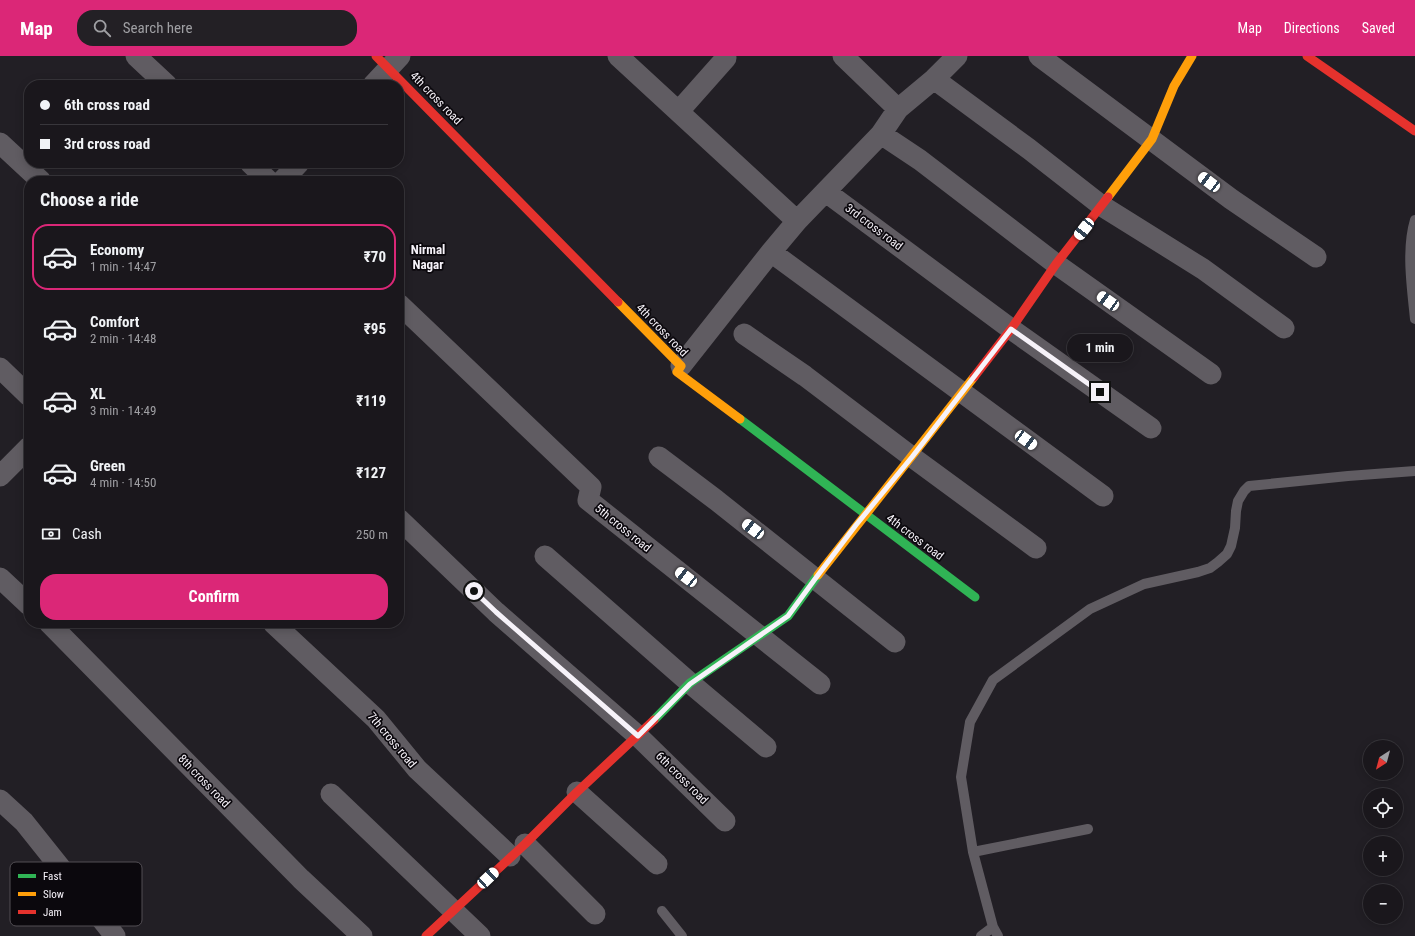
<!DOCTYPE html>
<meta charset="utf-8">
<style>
body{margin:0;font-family:"Roboto Condensed",sans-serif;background:#232025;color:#f1f3f6;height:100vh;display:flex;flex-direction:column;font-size:15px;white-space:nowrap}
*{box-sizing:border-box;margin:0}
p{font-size:13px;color:#9f9fa3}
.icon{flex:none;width:22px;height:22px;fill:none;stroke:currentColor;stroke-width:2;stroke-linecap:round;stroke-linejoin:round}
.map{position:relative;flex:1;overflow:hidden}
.panel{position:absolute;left:24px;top:120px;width:380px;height:452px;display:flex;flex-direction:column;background:#1a171c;border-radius:16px;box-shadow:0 2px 10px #0003,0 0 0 1px #38363b}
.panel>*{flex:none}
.hud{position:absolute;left:24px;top:24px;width:380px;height:88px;border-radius:16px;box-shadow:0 2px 10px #0003,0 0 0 1px #38363b;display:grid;align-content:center;height:88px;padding:0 16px;background:#1a171c}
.needle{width:26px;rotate:216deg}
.buttons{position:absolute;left:1363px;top:684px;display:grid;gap:8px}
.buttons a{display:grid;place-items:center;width:40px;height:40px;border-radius:50%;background:#1a171c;box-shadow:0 2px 10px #0003,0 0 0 1px #38363b;font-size:20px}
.end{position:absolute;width:18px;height:18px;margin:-9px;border:5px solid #f6f2f9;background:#111;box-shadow:0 0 0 2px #111}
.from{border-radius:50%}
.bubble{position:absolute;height:28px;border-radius:14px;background:#1a171c;box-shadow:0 2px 10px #0003,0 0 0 1px #38363b;font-size:13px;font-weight:700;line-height:28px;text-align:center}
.car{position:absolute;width:12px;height:24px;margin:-12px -6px;border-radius:5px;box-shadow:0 0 3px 1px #0007;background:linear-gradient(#fff 24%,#345 0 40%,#fff 0 76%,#345 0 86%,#fff 0)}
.hud b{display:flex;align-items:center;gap:14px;height:38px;font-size:15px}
.hud b+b{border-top:1px solid #38363b}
.hud i{width:10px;height:10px;background:#f1f3f6}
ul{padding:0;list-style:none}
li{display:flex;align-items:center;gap:12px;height:66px;margin:0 8px 6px;padding:0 8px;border:2px solid transparent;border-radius:16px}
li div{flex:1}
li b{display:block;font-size:15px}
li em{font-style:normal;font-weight:700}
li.selected{border-color:#db2777}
li>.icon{width:36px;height:36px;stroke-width:1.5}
h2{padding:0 16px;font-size:18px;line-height:48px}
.pay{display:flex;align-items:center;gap:10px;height:44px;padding:0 16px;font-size:15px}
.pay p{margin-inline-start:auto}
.action{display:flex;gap:8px;margin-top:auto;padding:8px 16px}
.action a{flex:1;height:46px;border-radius:16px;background:#db2777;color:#fff;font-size:16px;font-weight:700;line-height:46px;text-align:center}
header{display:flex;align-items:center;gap:24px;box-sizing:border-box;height:56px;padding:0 20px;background:#db2777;color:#fff}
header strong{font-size:19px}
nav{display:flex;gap:22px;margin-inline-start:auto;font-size:14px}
.search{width:280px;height:36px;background:#232025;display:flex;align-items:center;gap:10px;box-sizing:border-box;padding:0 14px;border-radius:16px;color:#9f9fa3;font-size:15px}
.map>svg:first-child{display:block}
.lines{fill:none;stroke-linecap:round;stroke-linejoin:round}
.lane{stroke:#605c62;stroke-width:10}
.street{stroke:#605c62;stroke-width:21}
.fast{stroke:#30b455;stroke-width:9}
.slow{stroke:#ff9f0a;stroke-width:9}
.jam{stroke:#e5322d;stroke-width:9}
.route{stroke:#f6f2f9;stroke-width:5}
.labels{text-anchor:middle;stroke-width:3.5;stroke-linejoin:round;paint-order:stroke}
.street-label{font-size:12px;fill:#f6f2f9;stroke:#0b080d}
.neighbourhood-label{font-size:13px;font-weight:bold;fill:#f6f2f9;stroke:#0b080d}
.key{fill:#0b080d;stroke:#524e54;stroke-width:1}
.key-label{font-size:11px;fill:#f6f2f9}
</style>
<header>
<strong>Map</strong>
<div class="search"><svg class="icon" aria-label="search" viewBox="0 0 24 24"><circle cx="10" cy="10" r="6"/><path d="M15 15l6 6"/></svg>Search here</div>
<nav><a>Map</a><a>Directions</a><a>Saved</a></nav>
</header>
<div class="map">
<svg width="1415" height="880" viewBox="0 0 1415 880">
<rect width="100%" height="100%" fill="#221f25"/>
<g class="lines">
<path class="lane" d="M 1415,164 C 1406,194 1412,232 1415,263
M 973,796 L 1088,773
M 662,855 L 682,880
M 981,880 L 993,871
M 998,880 L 993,871 L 973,796 L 961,721 L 970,666 L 993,624 L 1090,553 L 1144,528 L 1198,516 L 1210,512 L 1218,506 L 1227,498 L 1231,490 L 1235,472 L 1236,455 L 1238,445 L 1244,435 L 1249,430 L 1348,420 L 1415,415"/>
<path class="street" d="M 136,0 L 167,29
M 618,0 L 797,165
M 843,0 L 898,53
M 1039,0 L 1231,143 L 1316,201
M 934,23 L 1029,93 L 1102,150 L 1203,213 L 1284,272
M 373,29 L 400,0
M 679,55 L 726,2
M 881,78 L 920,104 L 1056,208 L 1211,318
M 0,87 L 41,125
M 250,107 L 269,125
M 282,125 L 299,107
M 826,136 L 1011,273 L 1151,372
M 771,196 L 1103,440
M 399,248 L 591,431 L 588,444 L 820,628
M 744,278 L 805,320 L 912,401 L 1036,492
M 681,310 L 771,196 L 797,165 L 881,78 L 898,53 L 934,23 L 957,0
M 0,312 L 29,340
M 659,401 L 716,444 L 895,586
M 0,420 L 29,391
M 399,463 L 496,556 L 638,680 L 725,765
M 545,500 L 690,627 L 766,691
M 0,522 L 29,549
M 49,567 L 301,823 L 362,880
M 273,567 L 376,663 L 417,713 L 510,800
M 577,736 L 657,808
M 331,738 L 480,880
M 0,744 L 24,766 L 115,880
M 525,788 L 595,858"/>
<path class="fast" d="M 740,363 L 975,541
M 654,664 L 690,627 L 788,560 L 818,519"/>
<path class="slow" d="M 1108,141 L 1152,83 L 1174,30 L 1192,0
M 618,246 L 681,310 L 677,316 L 740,363
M 818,519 L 974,321"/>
<path class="jam" d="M 376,0 L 618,246
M 1307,0 L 1415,75
M 974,321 L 1011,273 L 1056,208 L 1108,141
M 426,880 L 525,788 L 577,736 L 654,664"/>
</g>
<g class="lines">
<path class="route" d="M 474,535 L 496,556 L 638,680 L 690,628 L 788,560 L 815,523 L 856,469 L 912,401 L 1011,273 L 1100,336"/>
</g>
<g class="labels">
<g class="street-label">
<text transform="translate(436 42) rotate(46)" y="4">4th cross road</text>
<text transform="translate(874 171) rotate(37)" y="4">3rd cross road</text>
<text transform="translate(662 274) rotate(46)" y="4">4th cross road</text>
<text transform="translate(623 472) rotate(39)" y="4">5th cross road</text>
<text transform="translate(915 481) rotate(37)" y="4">4th cross road</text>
<text transform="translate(392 684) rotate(50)" y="4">7th cross road</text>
<text transform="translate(682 722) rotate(45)" y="4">6th cross road</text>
<text transform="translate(204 725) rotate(46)" y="4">8th cross road</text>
</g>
<g class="neighbourhood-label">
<text x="428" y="198">Nirmal<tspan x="428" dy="15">Nagar</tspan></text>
</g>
</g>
<rect x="10" y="806" width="132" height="64" rx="6" class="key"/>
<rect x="18" y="818" width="18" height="4" fill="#30b455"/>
<rect x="18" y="836" width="18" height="4" fill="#ff9f0a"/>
<rect x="18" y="854" width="18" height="4" fill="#e5322d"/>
<g class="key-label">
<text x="43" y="824">Fast</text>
<text x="43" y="842">Slow</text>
<text x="43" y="860">Jam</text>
</g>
</svg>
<div class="buttons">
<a><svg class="needle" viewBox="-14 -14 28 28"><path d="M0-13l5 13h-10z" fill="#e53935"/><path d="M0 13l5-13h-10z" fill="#9f9fa3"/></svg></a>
<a><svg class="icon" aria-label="locate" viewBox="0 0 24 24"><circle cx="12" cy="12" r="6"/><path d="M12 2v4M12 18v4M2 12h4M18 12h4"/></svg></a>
<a>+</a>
<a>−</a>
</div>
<i class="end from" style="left:474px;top:535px"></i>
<i class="end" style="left:1100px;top:336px"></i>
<div class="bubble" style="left:1067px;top:278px;width:66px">1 min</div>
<i class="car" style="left:1209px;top:126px;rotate:307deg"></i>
<i class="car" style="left:1084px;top:173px;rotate:218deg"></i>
<i class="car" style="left:1108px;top:245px;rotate:305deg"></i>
<i class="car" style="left:1026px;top:384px;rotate:126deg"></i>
<i class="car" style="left:753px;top:473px;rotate:308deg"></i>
<i class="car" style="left:686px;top:521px;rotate:308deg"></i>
<i class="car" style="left:488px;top:822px;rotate:47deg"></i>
<div class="hud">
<b><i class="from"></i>6th cross road</b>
<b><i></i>3rd cross road</b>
</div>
<section class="panel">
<h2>Choose a ride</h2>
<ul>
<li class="selected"><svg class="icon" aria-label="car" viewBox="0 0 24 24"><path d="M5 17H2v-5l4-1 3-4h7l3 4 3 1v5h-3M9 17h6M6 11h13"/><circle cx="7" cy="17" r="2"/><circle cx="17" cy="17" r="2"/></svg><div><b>Economy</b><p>1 min · 14:47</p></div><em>₹70</em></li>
<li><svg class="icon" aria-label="car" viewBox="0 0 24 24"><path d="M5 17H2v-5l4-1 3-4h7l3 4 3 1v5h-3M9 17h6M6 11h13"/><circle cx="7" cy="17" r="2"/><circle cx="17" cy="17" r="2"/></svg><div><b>Comfort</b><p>2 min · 14:48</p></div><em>₹95</em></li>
<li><svg class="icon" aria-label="car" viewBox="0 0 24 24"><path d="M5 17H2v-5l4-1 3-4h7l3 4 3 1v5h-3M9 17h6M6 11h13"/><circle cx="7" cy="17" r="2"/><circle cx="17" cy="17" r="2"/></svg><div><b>XL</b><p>3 min · 14:49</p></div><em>₹119</em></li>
<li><svg class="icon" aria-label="car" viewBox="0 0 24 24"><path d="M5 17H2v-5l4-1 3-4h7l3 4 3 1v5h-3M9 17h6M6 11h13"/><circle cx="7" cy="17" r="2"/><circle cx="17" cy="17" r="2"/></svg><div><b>Green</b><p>4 min · 14:50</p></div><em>₹127</em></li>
</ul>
<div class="pay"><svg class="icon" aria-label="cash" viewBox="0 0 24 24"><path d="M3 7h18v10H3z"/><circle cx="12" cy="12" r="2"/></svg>Cash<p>250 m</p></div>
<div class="action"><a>Confirm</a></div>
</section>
</div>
